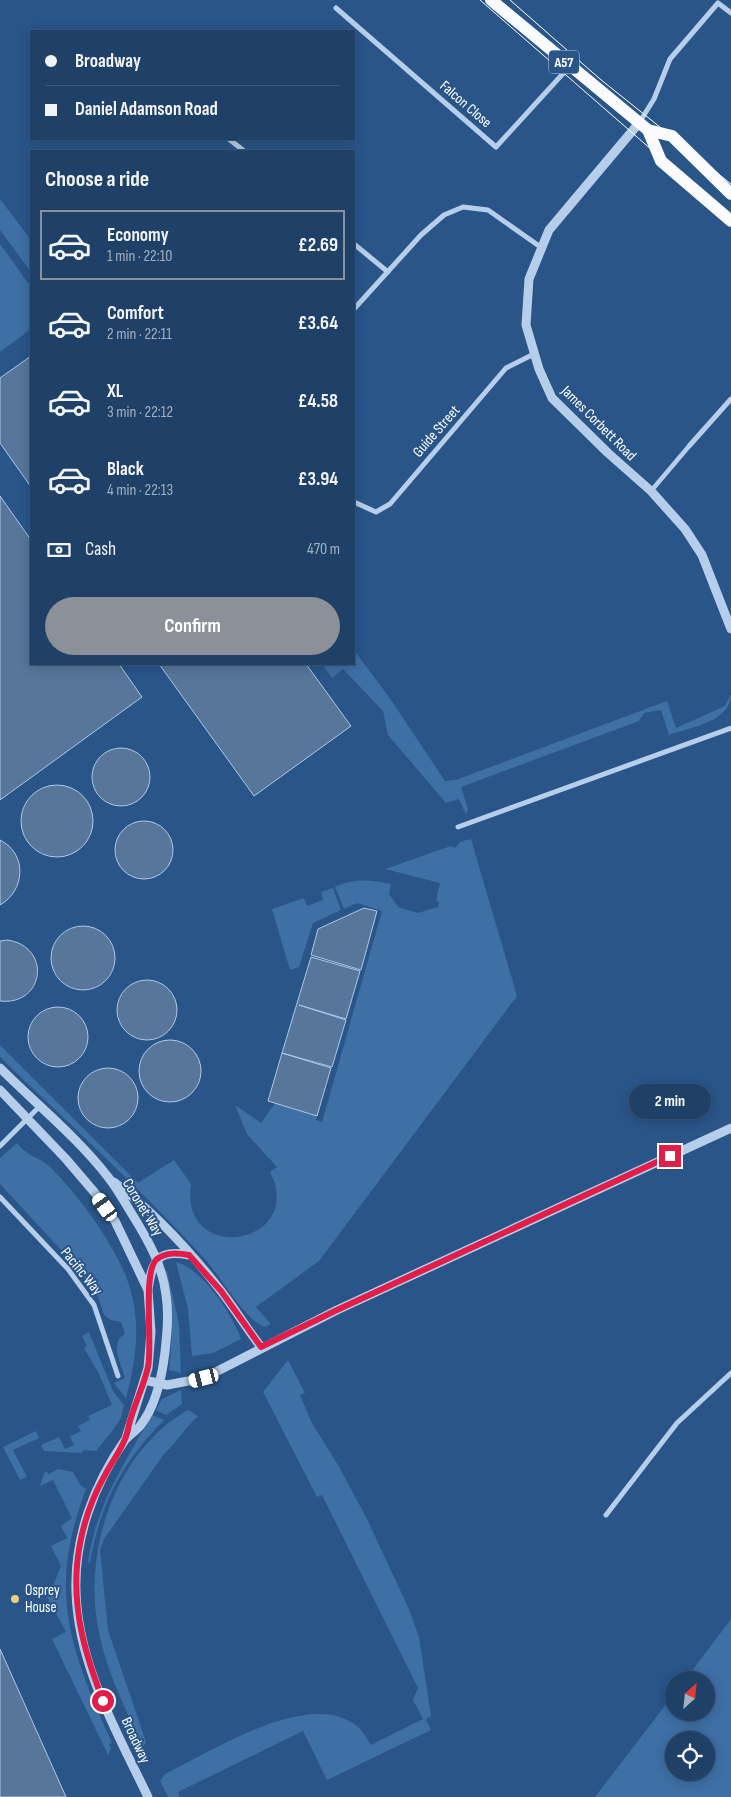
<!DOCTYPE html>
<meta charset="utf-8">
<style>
body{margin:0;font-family:"Sofia Sans Condensed",sans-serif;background:#27476d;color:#f1f3f6;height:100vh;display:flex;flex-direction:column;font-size:19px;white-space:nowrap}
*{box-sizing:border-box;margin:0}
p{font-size:16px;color:#a1afc0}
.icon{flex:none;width:28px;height:28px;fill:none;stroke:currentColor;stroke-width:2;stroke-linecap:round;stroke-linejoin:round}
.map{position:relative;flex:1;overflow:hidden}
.side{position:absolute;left:30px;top:150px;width:325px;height:515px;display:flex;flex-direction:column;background:#1f4067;border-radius:0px;box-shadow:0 2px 12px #0003,0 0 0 1px #3c597b}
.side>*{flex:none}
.banner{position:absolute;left:30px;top:30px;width:325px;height:110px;border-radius:0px;box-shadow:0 2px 12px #0003,0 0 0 1px #3c597b;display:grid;align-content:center;height:110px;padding:0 15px;background:#1f4067}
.needle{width:32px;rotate:27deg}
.tools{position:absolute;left:665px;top:1671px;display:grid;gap:10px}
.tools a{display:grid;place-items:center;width:50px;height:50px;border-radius:50%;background:#1f4067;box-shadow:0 2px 12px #0003,0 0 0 1px #3c597b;font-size:25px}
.end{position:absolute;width:22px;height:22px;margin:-11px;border:6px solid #e11d48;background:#fff;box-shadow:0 0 0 2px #fff}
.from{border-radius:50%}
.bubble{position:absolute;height:35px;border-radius:18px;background:#1f4067;box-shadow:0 2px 12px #0003,0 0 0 1px #3c597b;font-size:16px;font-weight:700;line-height:35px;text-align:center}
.car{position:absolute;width:15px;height:30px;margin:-15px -8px;border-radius:6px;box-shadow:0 0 4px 1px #0007;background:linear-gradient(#fff 24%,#345 0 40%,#fff 0 76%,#345 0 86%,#fff 0)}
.banner b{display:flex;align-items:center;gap:18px;height:48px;font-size:19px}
.banner b+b{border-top:1px solid #3c597b}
.banner i{width:12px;height:12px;background:#f1f3f6}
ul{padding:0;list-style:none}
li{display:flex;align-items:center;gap:15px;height:70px;margin:0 10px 8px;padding:0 5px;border:2px solid transparent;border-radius:0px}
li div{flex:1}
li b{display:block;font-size:19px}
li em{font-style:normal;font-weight:700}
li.selected{border-color:#8c9099}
li>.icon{width:45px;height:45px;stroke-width:1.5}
h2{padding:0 15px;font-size:22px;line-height:60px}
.pay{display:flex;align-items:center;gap:12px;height:55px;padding:0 15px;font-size:19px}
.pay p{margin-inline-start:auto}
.action{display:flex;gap:10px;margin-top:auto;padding:10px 15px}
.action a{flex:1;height:58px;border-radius:30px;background:#8c9099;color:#fff;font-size:20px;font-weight:700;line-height:58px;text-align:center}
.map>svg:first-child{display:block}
.green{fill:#3e6fa5;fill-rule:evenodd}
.water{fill:#57769a;stroke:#abc9e9}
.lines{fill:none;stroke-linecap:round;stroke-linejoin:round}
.pedestrian{stroke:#b6cee9;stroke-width:4.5}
.minor{stroke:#b6cee9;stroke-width:5}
.tertiary{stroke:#b6cee9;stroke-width:9}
.primary{stroke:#f9fbfe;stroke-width:12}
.tram{stroke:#fff;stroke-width:1}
.route{stroke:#e11d48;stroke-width:6}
.poi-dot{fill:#f0cc7d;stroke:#295589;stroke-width:2}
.labels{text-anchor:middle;stroke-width:4;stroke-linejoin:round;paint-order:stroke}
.shield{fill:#295589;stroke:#bfccdc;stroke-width:1}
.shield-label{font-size:14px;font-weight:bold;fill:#fff}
.street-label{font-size:15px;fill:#fff;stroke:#295589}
.poi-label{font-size:15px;fill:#fff;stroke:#295589;text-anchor:start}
</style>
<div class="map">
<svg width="731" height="1797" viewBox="0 0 731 1797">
<rect width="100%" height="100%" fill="#295589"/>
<path class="green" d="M 0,199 L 31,240 L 31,272 L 0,230 Z
M 0,244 L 31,287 L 31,329 L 0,352 Z
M 354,650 L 391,700 L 445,781 L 456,780 L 667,701 L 676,728 L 725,706 L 731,694 C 731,722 691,727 669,735 L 661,710 L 644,713 L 639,721 L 461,787 L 468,809 L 466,815 L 459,799 L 446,803 L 388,735 L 383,711 L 343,669 L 332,678 L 322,664 L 354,664 Z
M 471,839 L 517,996 L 319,1261 L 256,1307 L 271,1324 L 265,1327 C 245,1321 220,1275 203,1257 C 139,1187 68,1123 0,1057 L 0,1045 L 138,1183 L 174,1160 L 191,1184 C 179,1267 307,1245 270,1172 L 277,1167 L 247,1134 L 235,1105 L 261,1123 L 275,1103 L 317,1116 L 316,1120 L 322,1122 L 382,911 L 357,903 L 344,909 L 335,887 C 355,878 371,880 391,884 L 389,894 L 398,907 L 418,913 L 438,907 L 439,902 L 436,901 L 440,883 L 385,869 L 451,846 L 455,848 L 460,842 Z
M 333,888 L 341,910 L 313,923 L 299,967 L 290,970 L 272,909 L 304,898 L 307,906 L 323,900 L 321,892 Z
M 17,1143 C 20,1146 21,1149 25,1151 C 32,1157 41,1159 48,1165 C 77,1192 119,1250 130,1288 C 141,1324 136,1362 126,1398 L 114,1383 L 125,1378 C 121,1364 109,1342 125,1334 L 121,1322 L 111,1320 L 104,1315 L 98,1297 L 75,1265 L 0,1184 L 0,1158 Z
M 176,1262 C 202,1268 232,1314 241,1339 L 213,1353 L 192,1356 L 188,1309 Z
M 164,1271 L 167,1271 L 179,1324 L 181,1373 L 169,1370 C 173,1335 172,1305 164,1271 Z
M 89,1332 L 113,1391 L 124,1405 L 121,1418 L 113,1430 L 96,1451 L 84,1450 L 81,1453 L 44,1451 L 41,1445 L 59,1437 L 65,1449 L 74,1445 L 70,1436 L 81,1431 L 78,1426 L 90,1420 L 88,1416 L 112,1405 L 99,1374 L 84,1348 L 87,1346 L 82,1336 Z
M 288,1360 L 305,1393 L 300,1395 L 312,1423 L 338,1465 L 366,1517 L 408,1607 L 419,1637 L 431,1716 L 426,1719 L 431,1730 L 327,1780 L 303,1731 L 178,1792 L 180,1797 L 168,1797 L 160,1781 L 165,1774 C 210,1752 306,1690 354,1724 C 362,1729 366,1737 371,1745 L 423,1719 L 413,1700 L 418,1688 L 322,1495 L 317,1497 L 263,1392 Z
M 181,1390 L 182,1404 L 166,1415 L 156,1410 L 162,1399 Z
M 188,1410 L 198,1416 C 185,1428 177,1442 164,1454 L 104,1539 L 100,1550 L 108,1630 L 146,1742 L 143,1747 C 126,1710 107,1673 99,1633 C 82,1553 114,1452 188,1410 Z
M 152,1415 L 164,1420 C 122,1463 100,1504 90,1563 L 88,1563 C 96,1505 123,1465 152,1415 Z
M 36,1431 L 39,1438 L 13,1450 L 27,1477 L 20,1480 L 3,1447 Z
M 58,1469 L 73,1472 L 81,1486 L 86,1489 C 47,1592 70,1649 112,1743 L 109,1744 L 111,1749 L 108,1755 L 52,1639 L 66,1632 L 47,1597 L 54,1593 L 52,1588 L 61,1566 L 51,1546 L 67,1538 L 61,1526 L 72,1518 L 53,1480 L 40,1486 L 45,1471 L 49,1474 Z
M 731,1619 L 731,1797 L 595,1797 L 674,1694 L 674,1712 L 706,1712 L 706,1680 L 685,1680 ZM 674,1740 L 706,1740 L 706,1772 L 674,1772 Z"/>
<path class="water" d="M 31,356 L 31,487 L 0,443 L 0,378 Z
M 0,496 L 31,540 L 31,664 L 119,664 L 142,697 L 0,800 Z
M 159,664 L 306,664 L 351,726 L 254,796 Z
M92 777a29 29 0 1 1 58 0a29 29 0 1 1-58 0Z
M21 821a36 36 0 1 1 72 0a36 36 0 1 1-72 0Z
M115 850a29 29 0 1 1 58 0a29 29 0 1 1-58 0Z
M 0,840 C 28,854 25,891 0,905 Z
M 364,908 L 377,911 L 361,970 L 311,955 L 318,929 Z
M51 958a32 32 0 1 1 64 0a32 32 0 1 1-64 0Z
M 7,940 C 52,946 45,1006 0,1001 L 0,941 Z
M 311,957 L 360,971 L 346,1019 L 299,1005 L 346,1020 L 332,1067 L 282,1053 Z
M117 1010a30 30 0 1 1 60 0a30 30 0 1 1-60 0Z
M28 1037a30 30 0 1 1 60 0a30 30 0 1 1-60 0Z
M139 1071a31 31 0 1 1 62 0a31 31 0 1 1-62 0Z
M 282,1053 L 331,1068 L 317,1116 L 268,1101 Z
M78 1098a30 30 0 1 1 60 0a30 30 0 1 1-60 0Z
M 0,1649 L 66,1797 L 0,1797 Z"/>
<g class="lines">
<path class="pedestrian" d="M 651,491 L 690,445"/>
<path class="minor" d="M 336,8 L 496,147 L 569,67
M 639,123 L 654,99 L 670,59 L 718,3 L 731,13
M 229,139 L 244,151
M 354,244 L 388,272
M 354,309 L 421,235 L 444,215 L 463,207 L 488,210 L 542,248
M 690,445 L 731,399
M 354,502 L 376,512 L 390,504 L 506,368 L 534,354
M 458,827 L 731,728
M 0,1146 L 39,1107
M 0,1197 L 68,1269 L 94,1305 L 118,1376
M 606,1515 L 677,1423 L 731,1373"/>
<path class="tertiary" d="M 639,123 L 549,230 L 529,279 L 526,325 L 539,369 L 552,398 L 608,453 L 651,491 L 685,529 L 702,555 L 731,629
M 0,1068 C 36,1104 77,1137 108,1177 C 118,1189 126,1205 135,1219 C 149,1242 163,1267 166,1295 C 169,1314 167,1333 165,1352 C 162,1377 156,1406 140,1426 C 136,1431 129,1435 125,1440 C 94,1484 74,1538 76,1592 C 78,1665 117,1732 148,1797
M 0,1090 L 66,1159 L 95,1193 L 115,1221 L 148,1290 L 151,1332 L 148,1368 L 126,1438
M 114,1182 C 154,1212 190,1251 221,1291 C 235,1309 247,1329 261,1347
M 148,1290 C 152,1261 157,1249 189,1255
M 144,1380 L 167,1385 L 204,1378 L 337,1310 L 731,1128"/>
<path class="primary" d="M 491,0 L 648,130 L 672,136 L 731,194
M 648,130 L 661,161 L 731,221"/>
<path class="tram" d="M 480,0 L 731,219
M 510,0 L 600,79 L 731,184"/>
</g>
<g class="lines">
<path class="route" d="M 103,1701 C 86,1656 73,1614 77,1565 C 80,1534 89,1503 105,1475 C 111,1463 120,1452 125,1439 C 128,1433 128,1427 130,1421 C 135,1403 144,1385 148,1367 C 153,1343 142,1271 157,1259 C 167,1252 178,1253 189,1255 L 221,1291 L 261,1347 L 337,1310 L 670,1156"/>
</g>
<circle class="poi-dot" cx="15" cy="1599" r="5"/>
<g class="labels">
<rect class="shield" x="549" y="50.5" width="30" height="23" rx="4"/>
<g class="shield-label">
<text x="564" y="67">A57</text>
</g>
<g class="street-label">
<text transform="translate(466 104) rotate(41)" y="5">Falcon Close</text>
<text transform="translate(599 423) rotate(45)" y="5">James Corbett Road</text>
<text transform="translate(436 431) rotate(-49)" y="5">Guide Street</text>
<text transform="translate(143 1207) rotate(59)" y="5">Coronet Way</text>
<text transform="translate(82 1271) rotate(51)" y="5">Pacific Way</text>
<text transform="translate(136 1740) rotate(65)" y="5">Broadway</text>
</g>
<g class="poi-label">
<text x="25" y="1595">Osprey<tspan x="25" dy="17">House</tspan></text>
</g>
</g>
</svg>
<div class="tools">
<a><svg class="needle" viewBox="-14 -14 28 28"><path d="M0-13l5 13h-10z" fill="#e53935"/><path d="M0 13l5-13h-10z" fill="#a1afc0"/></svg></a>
<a><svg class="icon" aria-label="locate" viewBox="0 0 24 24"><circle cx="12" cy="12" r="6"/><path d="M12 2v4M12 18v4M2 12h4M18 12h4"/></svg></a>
</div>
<i class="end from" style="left:103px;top:1701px"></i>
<i class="end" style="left:670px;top:1156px"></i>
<div class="bubble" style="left:629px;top:1084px;width:82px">2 min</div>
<i class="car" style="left:105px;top:1207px;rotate:324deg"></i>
<i class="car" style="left:204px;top:1378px;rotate:256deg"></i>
<div class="banner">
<b><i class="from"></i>Broadway</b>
<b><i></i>Daniel Adamson Road</b>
</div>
<section class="side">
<h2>Choose a ride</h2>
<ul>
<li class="selected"><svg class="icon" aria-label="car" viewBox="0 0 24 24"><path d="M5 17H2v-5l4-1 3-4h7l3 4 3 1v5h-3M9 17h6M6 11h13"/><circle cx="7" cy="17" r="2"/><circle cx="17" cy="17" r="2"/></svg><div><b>Economy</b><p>1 min · 22:10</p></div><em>£2.69</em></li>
<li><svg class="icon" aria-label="car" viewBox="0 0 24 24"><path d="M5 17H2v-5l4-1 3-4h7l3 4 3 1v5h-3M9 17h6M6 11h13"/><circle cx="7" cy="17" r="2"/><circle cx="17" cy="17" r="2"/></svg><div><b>Comfort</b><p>2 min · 22:11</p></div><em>£3.64</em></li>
<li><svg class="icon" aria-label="car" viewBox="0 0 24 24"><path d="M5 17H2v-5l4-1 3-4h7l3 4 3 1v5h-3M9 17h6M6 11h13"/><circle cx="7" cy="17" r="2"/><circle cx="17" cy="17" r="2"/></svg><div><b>XL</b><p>3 min · 22:12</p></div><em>£4.58</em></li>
<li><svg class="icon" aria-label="car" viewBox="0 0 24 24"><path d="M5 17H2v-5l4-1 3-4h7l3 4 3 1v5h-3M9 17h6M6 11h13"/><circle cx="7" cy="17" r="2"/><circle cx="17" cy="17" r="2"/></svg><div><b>Black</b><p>4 min · 22:13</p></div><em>£3.94</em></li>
</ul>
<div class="pay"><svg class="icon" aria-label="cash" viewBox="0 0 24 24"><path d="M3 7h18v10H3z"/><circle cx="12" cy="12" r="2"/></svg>Cash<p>470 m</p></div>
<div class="action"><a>Confirm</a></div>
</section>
</div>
